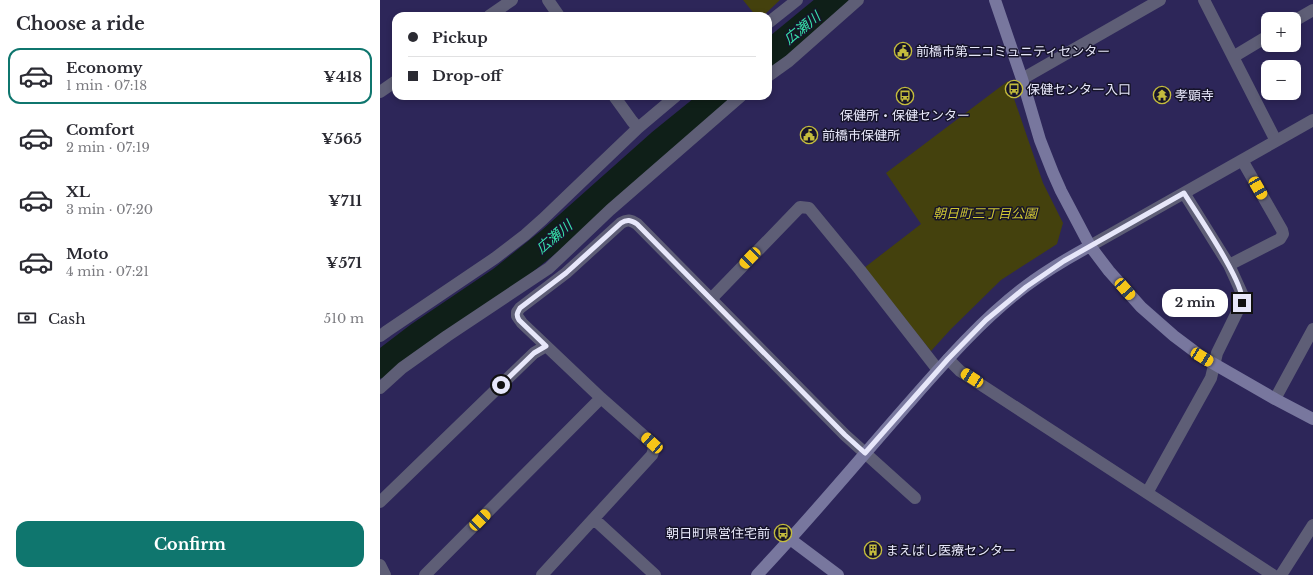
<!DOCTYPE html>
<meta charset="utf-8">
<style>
body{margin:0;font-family:"Libre Baskerville","Noto Sans JP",serif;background:#f2f2f3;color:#2b2b33;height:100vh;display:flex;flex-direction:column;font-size:15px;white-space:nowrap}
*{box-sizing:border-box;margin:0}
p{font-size:13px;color:#7c7c81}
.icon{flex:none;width:22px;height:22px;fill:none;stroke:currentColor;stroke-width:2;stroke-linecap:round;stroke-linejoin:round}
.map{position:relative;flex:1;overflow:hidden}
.drawer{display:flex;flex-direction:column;background:#fff;width:380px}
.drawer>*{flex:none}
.banner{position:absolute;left:12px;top:12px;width:380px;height:88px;border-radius:12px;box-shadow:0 2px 6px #0003;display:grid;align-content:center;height:88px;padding:0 16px;background:#fff}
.buttons{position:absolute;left:881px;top:12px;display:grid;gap:8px}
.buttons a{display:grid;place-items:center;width:40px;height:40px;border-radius:8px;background:#fff;box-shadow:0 2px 6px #0003;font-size:20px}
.end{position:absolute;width:18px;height:18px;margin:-9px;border:5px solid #e7e7fa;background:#111;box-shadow:0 0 0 2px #111}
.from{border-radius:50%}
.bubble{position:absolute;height:28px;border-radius:12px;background:#fff;box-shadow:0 2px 6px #0003;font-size:13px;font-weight:800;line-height:28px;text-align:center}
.car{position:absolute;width:12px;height:24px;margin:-12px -6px;border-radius:5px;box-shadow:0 0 3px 1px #0007;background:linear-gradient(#f5c518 24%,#345 0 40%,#f5c518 0 76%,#345 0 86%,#f5c518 0)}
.banner b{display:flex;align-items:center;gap:14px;height:38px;font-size:15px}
.banner b+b{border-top:1px solid #e1e1e2}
.banner i{width:10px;height:10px;background:#2b2b33}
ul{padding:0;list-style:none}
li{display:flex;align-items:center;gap:12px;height:56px;margin:0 8px 6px;padding:0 8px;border:2px solid transparent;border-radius:12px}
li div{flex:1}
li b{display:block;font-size:15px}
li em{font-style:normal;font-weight:800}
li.selected{border-color:#0f766e}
li>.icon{width:36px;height:36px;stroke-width:1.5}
h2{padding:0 16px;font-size:18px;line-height:48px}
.pay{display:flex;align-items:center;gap:10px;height:44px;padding:0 16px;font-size:15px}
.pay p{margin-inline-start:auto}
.button{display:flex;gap:8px;margin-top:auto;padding:8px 16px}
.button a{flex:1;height:46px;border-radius:12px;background:#0f766e;color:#fff;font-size:16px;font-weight:800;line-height:46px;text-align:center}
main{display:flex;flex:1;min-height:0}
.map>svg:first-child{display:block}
.green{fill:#44410d}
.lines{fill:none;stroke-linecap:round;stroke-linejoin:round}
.river{stroke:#0f1f18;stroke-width:27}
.street{stroke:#5e5e76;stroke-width:12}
.secondary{stroke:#78779e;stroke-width:12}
.route{stroke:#e7e7fa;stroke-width:5}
.labels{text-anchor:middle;stroke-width:3;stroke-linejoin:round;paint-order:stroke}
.poi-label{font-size:13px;fill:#e7e7fa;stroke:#16142a;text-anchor:start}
.park-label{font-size:13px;font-style:italic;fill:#cfc633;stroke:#16142a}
.water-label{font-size:14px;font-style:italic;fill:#38e3ab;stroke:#16142a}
</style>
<main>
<section class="drawer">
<h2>Choose a ride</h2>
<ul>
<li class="selected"><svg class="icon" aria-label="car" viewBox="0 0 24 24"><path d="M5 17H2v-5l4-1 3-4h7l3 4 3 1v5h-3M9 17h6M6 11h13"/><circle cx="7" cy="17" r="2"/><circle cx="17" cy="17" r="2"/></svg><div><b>Economy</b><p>1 min · 07:18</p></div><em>¥418</em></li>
<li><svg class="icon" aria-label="car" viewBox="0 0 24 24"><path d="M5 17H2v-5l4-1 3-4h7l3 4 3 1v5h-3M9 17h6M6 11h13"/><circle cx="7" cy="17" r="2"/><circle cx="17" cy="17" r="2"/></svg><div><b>Comfort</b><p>2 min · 07:19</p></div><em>¥565</em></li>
<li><svg class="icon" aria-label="car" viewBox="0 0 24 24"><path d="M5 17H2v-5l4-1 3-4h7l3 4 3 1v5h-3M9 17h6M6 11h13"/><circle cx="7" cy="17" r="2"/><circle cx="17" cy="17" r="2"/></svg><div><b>XL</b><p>3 min · 07:20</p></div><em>¥711</em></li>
<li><svg class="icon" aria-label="car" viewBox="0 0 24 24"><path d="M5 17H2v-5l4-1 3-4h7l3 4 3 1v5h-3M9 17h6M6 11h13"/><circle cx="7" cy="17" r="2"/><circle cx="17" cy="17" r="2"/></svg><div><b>Moto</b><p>4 min · 07:21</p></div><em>¥571</em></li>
</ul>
<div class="pay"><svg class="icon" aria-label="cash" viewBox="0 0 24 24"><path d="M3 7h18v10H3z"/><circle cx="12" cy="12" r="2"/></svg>Cash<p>510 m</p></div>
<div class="button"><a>Confirm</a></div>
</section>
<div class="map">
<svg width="933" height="575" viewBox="0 0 933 575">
<rect width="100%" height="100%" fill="#2d2659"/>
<path class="green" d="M 363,0 L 400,0 L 383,16 L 376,16 Z
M 628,81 L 663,183 L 683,223 L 677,244 L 621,280 L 571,329 L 551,351 L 484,268 L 541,224 L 506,173 Z"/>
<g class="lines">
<path class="river" d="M 388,55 L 455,0
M 0,365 L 38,336 L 121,280 L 171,240 L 280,143 L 338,96"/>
<path class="street" d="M 168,0 L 179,16
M 109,16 L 132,0
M 914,21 L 933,10
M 388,23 L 417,0
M 853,57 L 888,36
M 388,76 L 409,61 L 478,0
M 642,79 L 780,0
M 0,92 L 16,81
M 234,96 L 252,121 L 258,128
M 896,141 L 933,120
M 710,246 L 896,141 L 824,0
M 849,265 L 900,239 L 903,234 L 902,230 L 862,160
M 331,299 L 420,207 L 429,208 L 480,270 L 558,370
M 0,336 L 7,331 L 115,258 L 145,235 L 163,219 L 189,194 L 258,128 L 296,96
M 568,359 L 580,371 L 893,575
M 0,388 L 22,368 L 67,336 L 169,268 L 230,210 L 361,96
M 895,399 L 933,329
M 767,493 L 831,378 L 837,353 L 864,298 L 849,265 L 804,193
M 0,502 L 154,353 L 166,346
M 214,519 L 275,575
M 0,565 L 5,575
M 45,575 L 221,398
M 162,575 L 272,455 L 274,449 L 272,443 L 221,398 L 142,323 L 137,316 L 137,312 L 140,308 L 186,273 L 241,223 C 247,219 251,220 257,224 L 465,435 L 535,498
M 901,575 L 933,525"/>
<path class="secondary" d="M 615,0 L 642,79 L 660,140 L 673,173 L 681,191 L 710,246 L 729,271 L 761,307 L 794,336 L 822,357 L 895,399 L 933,419
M 410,539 L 458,575
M 377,575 C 429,520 478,461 528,404 C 564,363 602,319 646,286 C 666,271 688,258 710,246"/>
</g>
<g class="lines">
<path class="route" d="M 121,385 L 154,353 L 166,346 L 139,320 C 136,315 137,313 140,308 L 186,273 L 241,223 C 247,219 251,220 257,224 L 465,435 L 485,453 L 568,359 L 606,320 L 646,287 L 684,261 L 804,193 C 815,211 867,286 862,303"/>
</g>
<defs>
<symbol id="civic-ring" viewBox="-11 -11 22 22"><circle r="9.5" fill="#16142a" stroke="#c4bc3d" stroke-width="1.5"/><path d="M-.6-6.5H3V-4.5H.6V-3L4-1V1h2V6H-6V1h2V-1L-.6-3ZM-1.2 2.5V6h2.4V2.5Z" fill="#c4bc3d"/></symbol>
<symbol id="bus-ring" viewBox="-11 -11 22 22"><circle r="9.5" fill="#16142a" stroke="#c4bc3d" stroke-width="1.5"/><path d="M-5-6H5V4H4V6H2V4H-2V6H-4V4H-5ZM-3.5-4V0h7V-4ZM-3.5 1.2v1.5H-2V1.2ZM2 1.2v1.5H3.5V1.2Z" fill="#c4bc3d"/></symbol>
<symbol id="temple-ring" viewBox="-11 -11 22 22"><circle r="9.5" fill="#16142a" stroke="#c4bc3d" stroke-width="1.5"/><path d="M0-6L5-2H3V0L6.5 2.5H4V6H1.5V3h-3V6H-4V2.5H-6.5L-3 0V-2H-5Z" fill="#c4bc3d"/></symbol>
<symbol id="building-ring" viewBox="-11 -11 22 22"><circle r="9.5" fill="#16142a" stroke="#c4bc3d" stroke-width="1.5"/><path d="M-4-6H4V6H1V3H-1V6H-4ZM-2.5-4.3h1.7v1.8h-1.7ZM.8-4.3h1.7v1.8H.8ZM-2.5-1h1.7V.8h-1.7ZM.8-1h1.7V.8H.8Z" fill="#c4bc3d"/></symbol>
</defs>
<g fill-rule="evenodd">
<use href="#civic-ring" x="513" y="41" width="20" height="20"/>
<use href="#bus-ring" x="624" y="79" width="20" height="20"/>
<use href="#temple-ring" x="772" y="85" width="20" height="20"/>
<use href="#bus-ring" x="515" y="86" width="20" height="20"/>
<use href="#civic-ring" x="419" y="125" width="20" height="20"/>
<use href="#bus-ring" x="393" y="523" width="20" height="20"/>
<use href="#building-ring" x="483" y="540" width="20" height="20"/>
</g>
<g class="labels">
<g class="poi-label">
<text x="536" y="56">前橋市第二コミュニティセンター</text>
<text x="647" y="94">保健センター入口</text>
<text x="795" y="100">孝顕寺</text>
<text x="525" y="120" text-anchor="middle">保健所・保健センター</text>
<text x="442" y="140">前橋市保健所</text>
<text x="390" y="538" text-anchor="end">朝日町県営住宅前</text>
<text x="506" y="555">まえばし医療センター</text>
</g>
<g class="park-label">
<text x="605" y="218">朝日町三丁目公園</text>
</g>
<g class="water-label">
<text transform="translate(422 28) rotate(-39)" y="5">広瀬川</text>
<text transform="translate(174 237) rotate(-40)" y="5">広瀬川</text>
</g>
</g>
</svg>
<div class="buttons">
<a>+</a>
<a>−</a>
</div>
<i class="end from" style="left:121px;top:385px"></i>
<i class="end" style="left:862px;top:303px"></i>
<div class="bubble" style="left:782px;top:289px;width:66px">2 min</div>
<i class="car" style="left:878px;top:188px;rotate:150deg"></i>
<i class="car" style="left:370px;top:258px;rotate:224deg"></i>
<i class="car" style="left:745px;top:289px;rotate:139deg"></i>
<i class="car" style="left:822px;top:357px;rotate:121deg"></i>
<i class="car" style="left:592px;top:378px;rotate:303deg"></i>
<i class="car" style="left:272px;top:443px;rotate:312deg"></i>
<i class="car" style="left:100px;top:520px;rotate:45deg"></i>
<div class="banner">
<b><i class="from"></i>Pickup</b>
<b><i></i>Drop-off</b>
</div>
</div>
</main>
